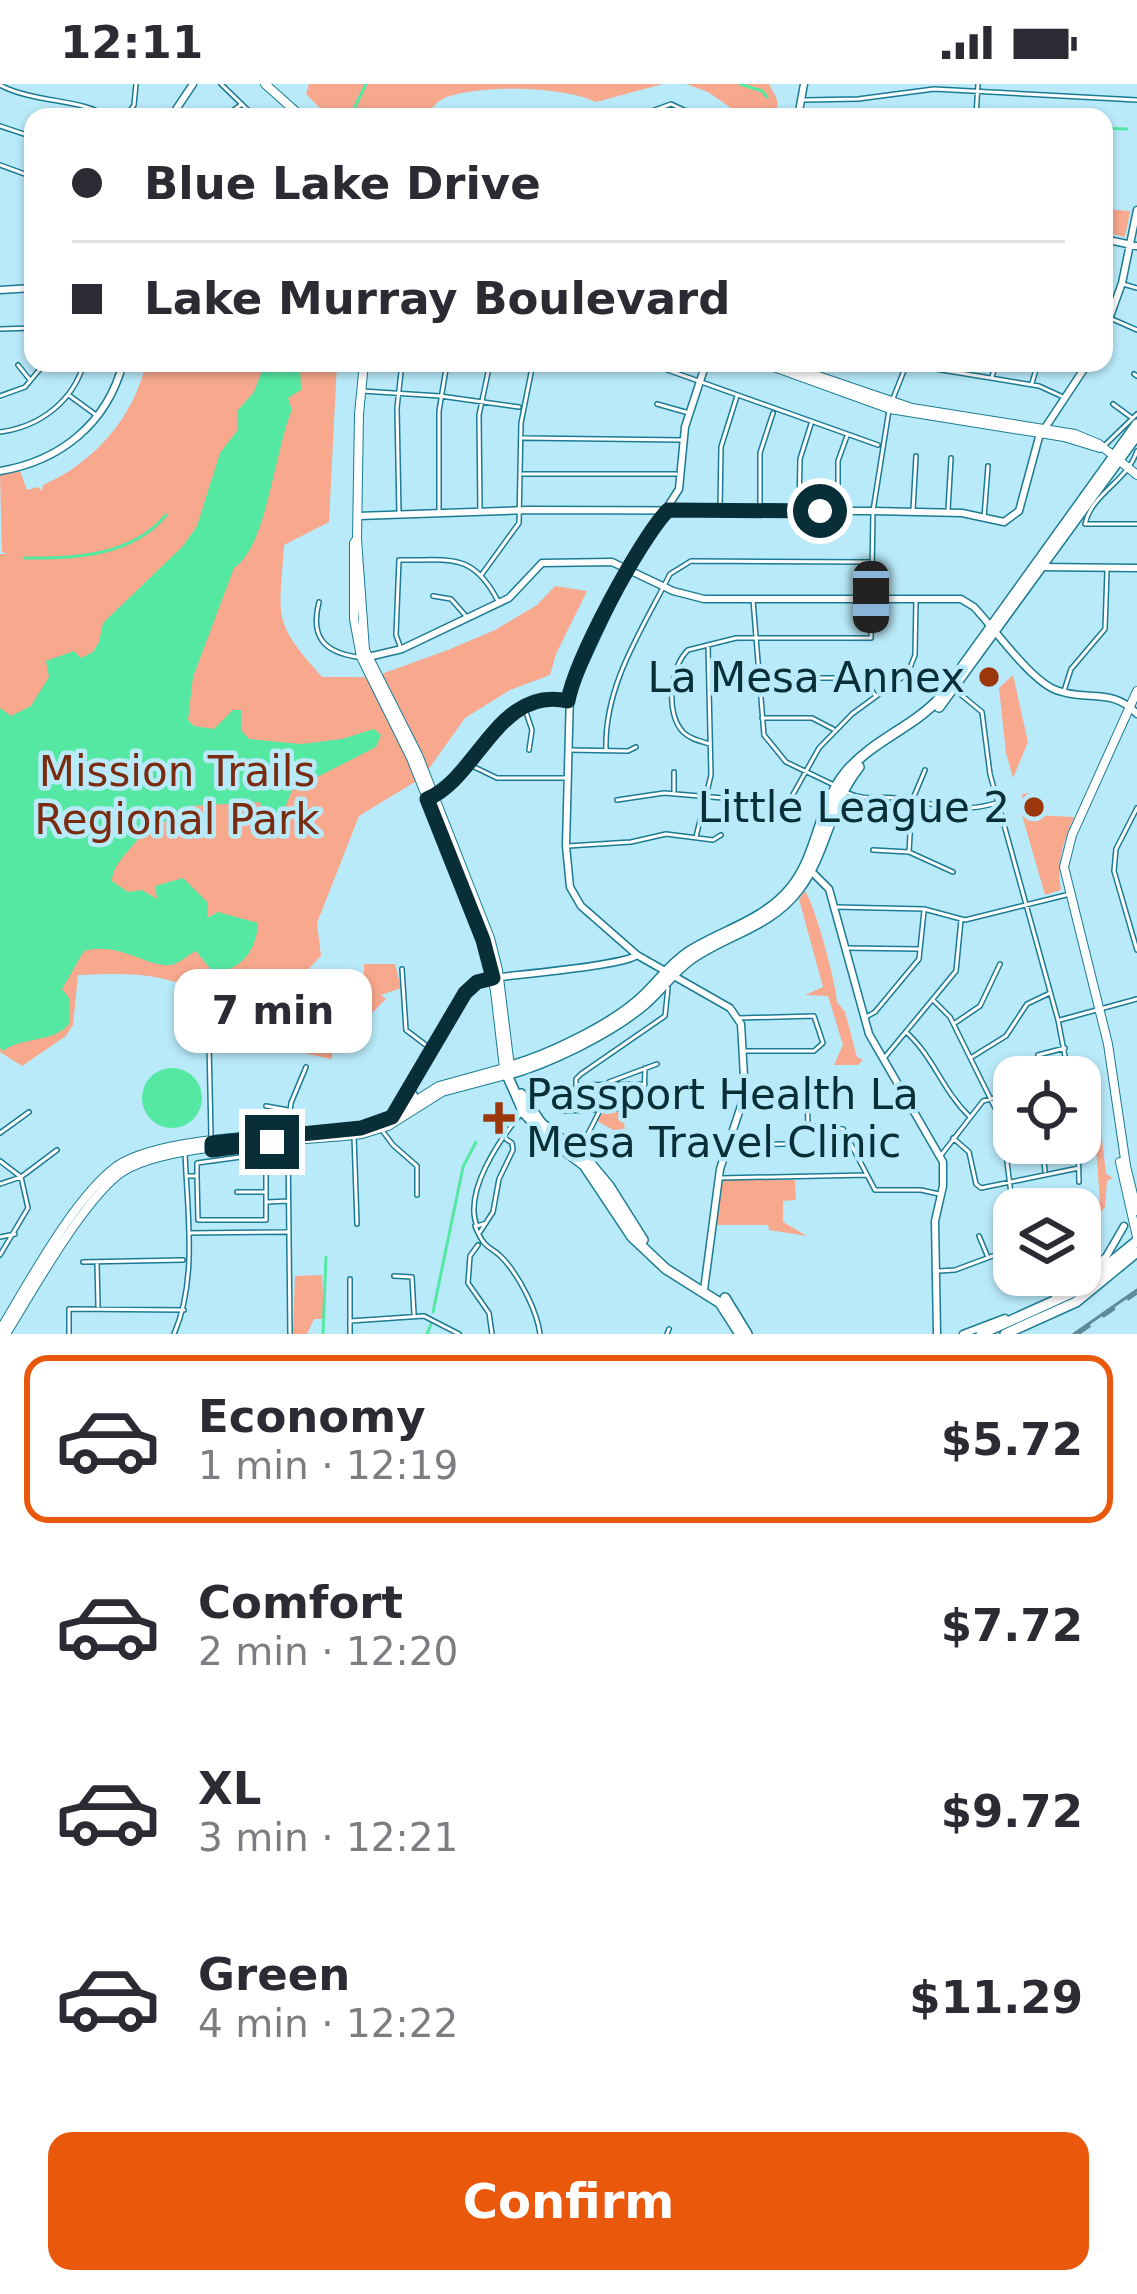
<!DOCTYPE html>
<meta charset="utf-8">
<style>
body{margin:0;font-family:"DejaVu Sans",sans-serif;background:#f2f2f3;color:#2b2b33;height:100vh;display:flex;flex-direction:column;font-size:45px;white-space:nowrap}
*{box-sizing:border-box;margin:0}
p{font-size:39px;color:#7c7c81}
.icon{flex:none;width:66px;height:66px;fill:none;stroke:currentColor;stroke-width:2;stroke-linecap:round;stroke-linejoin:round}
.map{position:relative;height:1250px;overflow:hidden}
.details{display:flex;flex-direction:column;background:#fff;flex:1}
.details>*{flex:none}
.guide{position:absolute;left:24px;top:24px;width:1089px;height:264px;border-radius:24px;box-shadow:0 3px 9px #0004;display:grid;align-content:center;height:264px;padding:0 48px;background:#fff}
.buttons{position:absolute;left:993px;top:972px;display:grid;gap:24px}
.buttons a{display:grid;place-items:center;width:108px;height:108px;border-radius:24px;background:#fff;box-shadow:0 3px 9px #0004;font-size:60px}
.end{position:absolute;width:54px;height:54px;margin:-27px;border:15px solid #082e38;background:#fff;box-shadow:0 0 0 6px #fff}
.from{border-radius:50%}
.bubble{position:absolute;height:84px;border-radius:24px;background:#fff;box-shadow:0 3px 9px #0004;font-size:39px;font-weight:600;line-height:84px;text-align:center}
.car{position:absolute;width:36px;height:72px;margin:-36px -18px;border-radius:15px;box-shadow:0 0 9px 3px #0007;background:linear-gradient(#222 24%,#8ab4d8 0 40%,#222 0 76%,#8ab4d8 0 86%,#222 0)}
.guide b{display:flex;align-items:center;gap:42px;height:114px;font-size:45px}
.guide b+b{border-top:3px solid #e1e1e2}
.guide i{width:30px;height:30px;background:#2b2b33}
ul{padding:21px 0 0;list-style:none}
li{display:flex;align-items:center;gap:36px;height:168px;margin:0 24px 18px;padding:0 24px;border:6px solid transparent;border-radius:24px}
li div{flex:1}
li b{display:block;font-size:45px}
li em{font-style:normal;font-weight:600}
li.selected{border-color:#ea580c}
li>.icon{width:108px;height:108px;stroke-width:1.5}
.action{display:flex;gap:24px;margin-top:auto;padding:24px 48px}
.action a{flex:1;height:138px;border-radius:24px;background:#ea580c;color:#fff;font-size:48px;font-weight:600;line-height:138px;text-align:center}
.status{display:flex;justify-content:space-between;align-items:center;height:84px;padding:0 60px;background:#fff;direction:ltr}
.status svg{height:33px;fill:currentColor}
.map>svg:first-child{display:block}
.green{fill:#f7a88d}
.water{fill:#55e8a3}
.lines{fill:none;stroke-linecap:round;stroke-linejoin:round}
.stream{stroke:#55e8a3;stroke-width:3}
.minor-casing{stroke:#1b7b92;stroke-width:6}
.tertiary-casing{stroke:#1b7b92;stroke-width:9}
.secondary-casing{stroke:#1b7b92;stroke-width:10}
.primary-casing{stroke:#1b7b92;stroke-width:12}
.minor{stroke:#fff;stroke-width:3}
.tertiary{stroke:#fff;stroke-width:6}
.secondary{stroke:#fff;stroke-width:8}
.primary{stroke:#fff;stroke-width:9}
.tram{stroke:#5f8a97;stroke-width:3}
.rail{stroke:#5f8a97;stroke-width:3;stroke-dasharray:15 15;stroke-linecap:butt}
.route{stroke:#082e38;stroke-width:15}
.poi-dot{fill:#9c360b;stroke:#b9eafa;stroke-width:4.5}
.labels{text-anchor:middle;stroke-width:9;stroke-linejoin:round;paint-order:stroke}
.poi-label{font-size:42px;fill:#082e38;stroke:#b9eafa;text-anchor:end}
.park-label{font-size:42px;fill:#792c0f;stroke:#b9eafa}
</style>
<div class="status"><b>12:11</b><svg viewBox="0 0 49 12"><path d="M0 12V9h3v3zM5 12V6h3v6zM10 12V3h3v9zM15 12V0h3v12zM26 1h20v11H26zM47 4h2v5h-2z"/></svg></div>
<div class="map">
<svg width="1137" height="1250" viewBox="0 0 1137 1250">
<rect width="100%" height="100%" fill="#b9eafa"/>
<path class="green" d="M 309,0 L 663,0 L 596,18 C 563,2 480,0 444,14 C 436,18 430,27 423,33 L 322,33 L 319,23 L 306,10 Z
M 686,0 L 769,0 C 776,14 782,18 773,33 L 744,33 L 708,8 Z
M 1104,125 L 1130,127 L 1125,153 L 1104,148 Z
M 146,279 L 337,279 L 329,438 L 284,461 C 280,534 270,535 322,593 L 373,593 L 448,566 L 495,546 L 537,521 L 555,502 L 587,507 L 556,570 L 550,591 L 510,606 L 465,634 L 423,693 L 359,732 L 317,839 L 321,872 C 306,887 290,907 268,912 C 237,919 194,902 164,895 C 136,888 106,890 78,891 L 73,941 L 66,952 L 22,982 L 0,968 L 0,470 L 8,470 L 2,468 L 0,391 L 20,387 L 27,406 L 38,403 L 42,407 L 43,401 C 94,379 134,333 146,279 Z
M 1013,591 L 1028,658 L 1013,694 L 1006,669 L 999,604 Z
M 1029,709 L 1046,719 L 1047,727 L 1035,731 L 1074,733 C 1063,759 1056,778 1061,806 L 1045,811 L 1022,731 L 1025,730 L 1022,710 Z
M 805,807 C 814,818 837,902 837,918 L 845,928 L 857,973 L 863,976 L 858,981 L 834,981 L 843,961 L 828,912 L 805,911 L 823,903 L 799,815 Z
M 364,880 L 395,880 L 401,904 L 381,911 L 386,915 L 333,968 L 331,975 L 279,964 L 275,959 C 283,936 319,903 343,896 C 350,894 357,896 364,895 Z
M 1095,994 L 1106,1090 L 1113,1094 L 1107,1097 L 1105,1123 L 1093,1140 L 1094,1145 L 1080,1160 L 1080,1144 L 1100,1118 L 1091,995 Z
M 624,1025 L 625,1068 L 615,1047 L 597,1037 L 602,1028 Z
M 723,1096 L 795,1096 L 796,1116 L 783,1117 L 783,1138 L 807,1152 L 769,1146 L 768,1141 L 715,1141 Z
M 322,1191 L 324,1235 L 314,1235 L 307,1250 L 293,1250 L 295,1192 Z"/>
<path class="water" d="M 265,279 L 300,279 L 301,306 L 288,314 L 292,326 C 275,364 267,463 234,484 L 193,593 L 188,636 L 194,642 L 214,645 L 233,626 L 241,626 L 241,646 L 249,655 L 301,660 L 342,655 L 374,645 L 381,651 L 376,663 L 292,706 L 284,726 L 265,736 L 260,718 L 189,722 L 161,740 L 144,743 C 138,763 113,775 112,797 L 128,808 L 142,806 L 157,815 L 155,802 L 183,794 L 208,819 L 207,834 L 218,828 L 258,839 C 257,865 241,889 212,887 L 196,867 C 187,871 181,879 171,881 C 149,884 118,857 84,867 L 62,905 L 69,914 L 69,940 C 54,959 23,952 3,967 L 0,964 L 0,624 L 11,632 L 31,622 L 49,593 L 46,577 L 74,567 L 81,574 L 93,568 L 99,558 L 103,539 L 183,462 L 197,442 L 220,369 L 237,347 L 237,327 L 254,308 Z
M142 1014a30 30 0 1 1 60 0a30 30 0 1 1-60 0Z"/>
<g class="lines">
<path class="stream" d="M 740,0 L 762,7 L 767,13
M 350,33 L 366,0
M 1104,44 L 1127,45
M 24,474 C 73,475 133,472 166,431
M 433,1228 L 463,1083 L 476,1058
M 323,1250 L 326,1173
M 427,1250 L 431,1240"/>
<defs>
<path id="minor" d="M 221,0 L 255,33
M 0,1 C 33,19 86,15 107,33
M 805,16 L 858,15 L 934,5 L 1137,16
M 126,33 L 134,21 L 136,0
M 224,33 L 242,20
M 636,33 L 671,20 L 699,33
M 976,33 L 978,0
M 0,42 L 33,53
M 0,81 L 33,93
M 1123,200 L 1137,204
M 1112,235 L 1137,246
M 0,245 L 33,244
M 648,279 L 878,361
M 899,279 L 1039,302 L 1061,312
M 18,281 L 30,296
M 1134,290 L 1137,292
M 992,293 L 996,279
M 1032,299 L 1038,279
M 362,307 L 440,312 L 519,323
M 0,312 L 25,303 L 45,279
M 70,312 L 96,331
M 892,317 L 907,279
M 657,320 L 689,329
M 1113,320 L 1132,334
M 0,348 C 39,343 73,318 84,279
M 523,354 L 682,356
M 1104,362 L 1137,330
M 1137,367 C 1127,398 1092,409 1085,440 L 1137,440
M 523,390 L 676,390
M 720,425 L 721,363 L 737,312
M 760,425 L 760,369 L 773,329
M 799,425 L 800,375 L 811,340
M 838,425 L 838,377 L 847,352
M 913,426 L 916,372
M 948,426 L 951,374
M 480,428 L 479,331 L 490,279
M 399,430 L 397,324 L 402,279
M 439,430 L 439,327 L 447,279
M 984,434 L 988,382
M 482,490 L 519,439 L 521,339 L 533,279
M 433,512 L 451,515 L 465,531
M 753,516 L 764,651 L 786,678 L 834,701
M 319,518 C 310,553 324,568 357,573
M 400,562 L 396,551 L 399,476 C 450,477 472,467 498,517
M 759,594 L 854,594 L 867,600 L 875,611
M 954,605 L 982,628 L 990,690 L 1058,936 L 1069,993
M 1064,607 L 1071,585 L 1105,545 L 1107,487
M 526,628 L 532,646 L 529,666
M 762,634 L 812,634 L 833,645
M 710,660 C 700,657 690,655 683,648 C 665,629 670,583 688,566 L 736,554 L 871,554 L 873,427 L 889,326
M 568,666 L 628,667 L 636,663
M 606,666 C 604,601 642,546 670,490 L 691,477 L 869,478
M 468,680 L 497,694 L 567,694
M 674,707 L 674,688
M 848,709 C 865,717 879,712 897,714 C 937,719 956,731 996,719
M 434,712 C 480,686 499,606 566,616
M 791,714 L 819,664 L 852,630 L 908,589 L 915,571 L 916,515
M 617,716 L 664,709 L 723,714 L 729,710
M 1137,724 L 1116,765 L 1114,787 L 1137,866
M 696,753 L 711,691 L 708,561
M 568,762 L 631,758 L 666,750 L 713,756 L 721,751
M 873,766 L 909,768 L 953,788
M 909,768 L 912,717 L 925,686
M 835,823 L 924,825 L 965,836 L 1066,811
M 845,864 L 919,865
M 402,885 L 406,946 L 431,965
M 933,916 L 950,933 L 1002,1038 L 1014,1134
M 866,933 L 875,928 L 919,875 L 924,827
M 739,934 L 814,932 L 823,959 L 814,967 L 745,967
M 1060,936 L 1137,915
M 955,939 L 980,922 L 1000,880
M 906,948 C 933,972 943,1007 969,1032
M 209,959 L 211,1052
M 1038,971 L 1065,964
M 885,973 L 956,887 L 961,836
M 972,973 L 1006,952 L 1027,920 L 1050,909
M 609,998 L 657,980
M 578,1001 L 645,1000
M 807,1005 L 808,1042 L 843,1045 L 875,1106 L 921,1106 L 939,1110
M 576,1013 L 576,995 L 581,990 L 665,932 L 668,904
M 644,1013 L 645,984
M 266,1022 L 288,1026
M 564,1027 L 631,1024
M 288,1044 L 291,1019 L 306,983
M 381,1045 L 393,1061 L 417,1082 L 417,1111
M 0,1049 L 29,1028
M 354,1052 L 357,1140
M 953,1054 L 969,1068 L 976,1100 L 981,1104 L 1079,1084
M 1042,1059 L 1045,1087
M 1078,1059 L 1079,1098
M 288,1060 L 290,1250
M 731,1061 L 784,1060
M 579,1068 L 599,1028
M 942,1070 L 983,1017 L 1014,1009
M 0,1077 L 21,1093 L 28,1124 L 0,1171
M 188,1092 L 197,1092 L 197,1079 L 277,1068
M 197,1092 L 198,1136 L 266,1136 L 266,1070
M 721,1094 L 867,1091
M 0,1100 L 21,1093 L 57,1066
M 237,1108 L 264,1108
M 268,1118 L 288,1117
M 486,1139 L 477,1142 C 463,1108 500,1055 520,1031
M 475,1142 C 487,1171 491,1159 506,1178 C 521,1196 537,1227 540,1250
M 480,1148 L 493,1128 L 499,1095 L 513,1066 L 512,1059 L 506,1055
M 189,1149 L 287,1148
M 979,1152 L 987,1171
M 0,1153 L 15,1150
M 478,1161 L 470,1172 L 468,1199 L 489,1229 L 492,1250
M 83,1178 L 183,1176
M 97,1178 L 98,1222
M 939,1187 L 955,1186 L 1014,1164
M 394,1192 L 412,1193 L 414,1230
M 350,1237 L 424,1232 L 459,1250
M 69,1250 L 69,1225 L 184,1226
M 174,1250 C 198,1195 187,1127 185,1068
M 350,1250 L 350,1195
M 667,1250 L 669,1245"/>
<path id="tertiary" d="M 171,33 L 193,0
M 535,33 L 560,30 L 578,33
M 798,33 L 804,0
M 1104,155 L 1137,162
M 0,206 L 33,204
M 1104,249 L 1122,199 L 1137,126
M 0,387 C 60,377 107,340 123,279
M 358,432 L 528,426 L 873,427 L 962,429 L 1004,438 L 1019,427 L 1039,353 L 1088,279
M 1038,483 L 1137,484
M 368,573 L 402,565 L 509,514 L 542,479 L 612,478 L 673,507 L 704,515 L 961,515 L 974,523 C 994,544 1030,596 1056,606 C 1086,618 1113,603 1137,630
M 809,785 L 829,805 L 869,950 L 943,1078 L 943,1102 L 935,1137 L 937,1250
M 419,1019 L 410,1005 C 429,974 452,911 484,895 C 511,891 624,882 637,871
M 704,1206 L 720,1085 L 745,1010 L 741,940 L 730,924 L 637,871 L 581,822 L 570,803 L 566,762 L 570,609 L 628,485 L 679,405 L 685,343 L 706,279
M 1055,1212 L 1106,1173 L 1124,1142
M 963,1250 L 1005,1234"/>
<path id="secondary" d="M 265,0 L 302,33
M 763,279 L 890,325 L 1064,353 L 1100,364
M 780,279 L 912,324 L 1075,350 L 1099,360 L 1137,391
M 357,455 L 365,566 L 418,671 L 490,854 L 498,886 L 510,983
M 1137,607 L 1072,751 L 1064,783 L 1108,960 L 1126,1082 L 1137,1127
M 394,1029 L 410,1005
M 1120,1078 L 1137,1153
M 0,1246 C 28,1200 75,1112 117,1082 C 164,1050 301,1051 360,1044 L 385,1036 L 439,1002 L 504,984 L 495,907 L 484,857 L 411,674 L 361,573 L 354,535 L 354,459 L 357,455 L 359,330 L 364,279
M 6,1250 C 33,1206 80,1122 118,1091 C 160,1057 304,1058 362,1050 L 388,1042 L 442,1008 L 506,991"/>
<path id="primary" d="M 939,623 L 1137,351
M 506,991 C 549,979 611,949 645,920 C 661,906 673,888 691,875 C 726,850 770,843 798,806 C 827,768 829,720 859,683
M 521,1010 L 541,1039 L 566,1059
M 584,1072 L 609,1102 L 643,1156
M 725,1214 L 747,1250
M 740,1250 L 720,1219 L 666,1185 L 632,1153 L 584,1081 L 550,1056 L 524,1029 L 504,984 C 544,974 613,941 643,912 C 659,897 671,879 690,867 C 724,846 764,837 791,804 C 819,770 818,722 846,688 C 873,656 912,644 940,614 L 1137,340
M 981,1250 L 1074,1208 L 1137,1157
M 1005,1250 L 1076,1218 L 1137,1168"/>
</defs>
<use href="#minor" class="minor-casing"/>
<use href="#tertiary" class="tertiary-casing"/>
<use href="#secondary" class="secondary-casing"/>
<use href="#primary" class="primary-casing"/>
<use href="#minor" class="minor"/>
<use href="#tertiary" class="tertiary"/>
<use href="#secondary" class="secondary"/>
<use href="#primary" class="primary"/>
<path class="tram" d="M 1074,1250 L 1137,1206"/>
<path class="rail" d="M 1078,1250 L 1137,1209"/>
</g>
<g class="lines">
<path class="route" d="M 272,1058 L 212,1066 L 212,1059 L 361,1044 L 392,1033 L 465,909 L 477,898 L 493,894 L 483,856 L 427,715 C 478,694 498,601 568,617 C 575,577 639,456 668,426 L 820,427"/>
</g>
<g class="poi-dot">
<circle cx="989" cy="593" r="12"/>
<circle cx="1034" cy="723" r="12"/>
<path d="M493 1016h12v12h12v12h-12v12h-12v-12h-12v-12h12z"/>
</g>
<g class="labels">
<g class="poi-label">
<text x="965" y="608">La Mesa Annex</text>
<text x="1010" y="738">Little League 2</text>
<text x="526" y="1025" text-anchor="start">Passport Health La<tspan x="526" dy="48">Mesa Travel Clinic</tspan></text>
</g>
<g class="park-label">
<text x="177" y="702">Mission Trails<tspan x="177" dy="48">Regional Park</tspan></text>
</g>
</g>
</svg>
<div class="buttons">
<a><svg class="icon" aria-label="locate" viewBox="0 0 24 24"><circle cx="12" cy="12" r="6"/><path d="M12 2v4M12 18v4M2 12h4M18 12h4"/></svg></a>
<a><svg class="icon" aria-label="layers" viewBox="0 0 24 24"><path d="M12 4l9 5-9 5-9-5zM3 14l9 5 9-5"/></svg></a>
</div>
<i class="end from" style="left:820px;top:427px"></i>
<i class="end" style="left:272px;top:1058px"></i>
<div class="bubble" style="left:174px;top:885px;width:198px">7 min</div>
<i class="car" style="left:871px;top:513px;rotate:180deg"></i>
<div class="guide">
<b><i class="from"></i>Blue Lake Drive</b>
<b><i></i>Lake Murray Boulevard</b>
</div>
</div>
<section class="details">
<ul>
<li class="selected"><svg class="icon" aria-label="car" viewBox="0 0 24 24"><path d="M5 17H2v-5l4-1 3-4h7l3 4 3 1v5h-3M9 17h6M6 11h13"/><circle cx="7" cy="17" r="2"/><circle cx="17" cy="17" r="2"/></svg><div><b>Economy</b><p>1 min · 12:19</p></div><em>$5.72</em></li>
<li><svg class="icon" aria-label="car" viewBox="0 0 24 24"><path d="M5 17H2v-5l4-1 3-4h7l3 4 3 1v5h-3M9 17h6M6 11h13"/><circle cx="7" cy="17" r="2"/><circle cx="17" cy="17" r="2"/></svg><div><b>Comfort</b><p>2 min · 12:20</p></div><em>$7.72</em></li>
<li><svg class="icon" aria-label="car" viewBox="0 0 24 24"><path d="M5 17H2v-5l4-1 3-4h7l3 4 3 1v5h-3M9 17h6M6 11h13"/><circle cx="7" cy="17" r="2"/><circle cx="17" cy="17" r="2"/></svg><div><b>XL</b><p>3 min · 12:21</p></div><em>$9.72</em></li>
<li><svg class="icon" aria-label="car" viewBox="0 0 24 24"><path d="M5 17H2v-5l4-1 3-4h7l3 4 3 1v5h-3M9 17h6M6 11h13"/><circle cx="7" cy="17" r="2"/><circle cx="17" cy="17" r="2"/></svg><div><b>Green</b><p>4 min · 12:22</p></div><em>$11.29</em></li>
</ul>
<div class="action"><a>Confirm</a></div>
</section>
